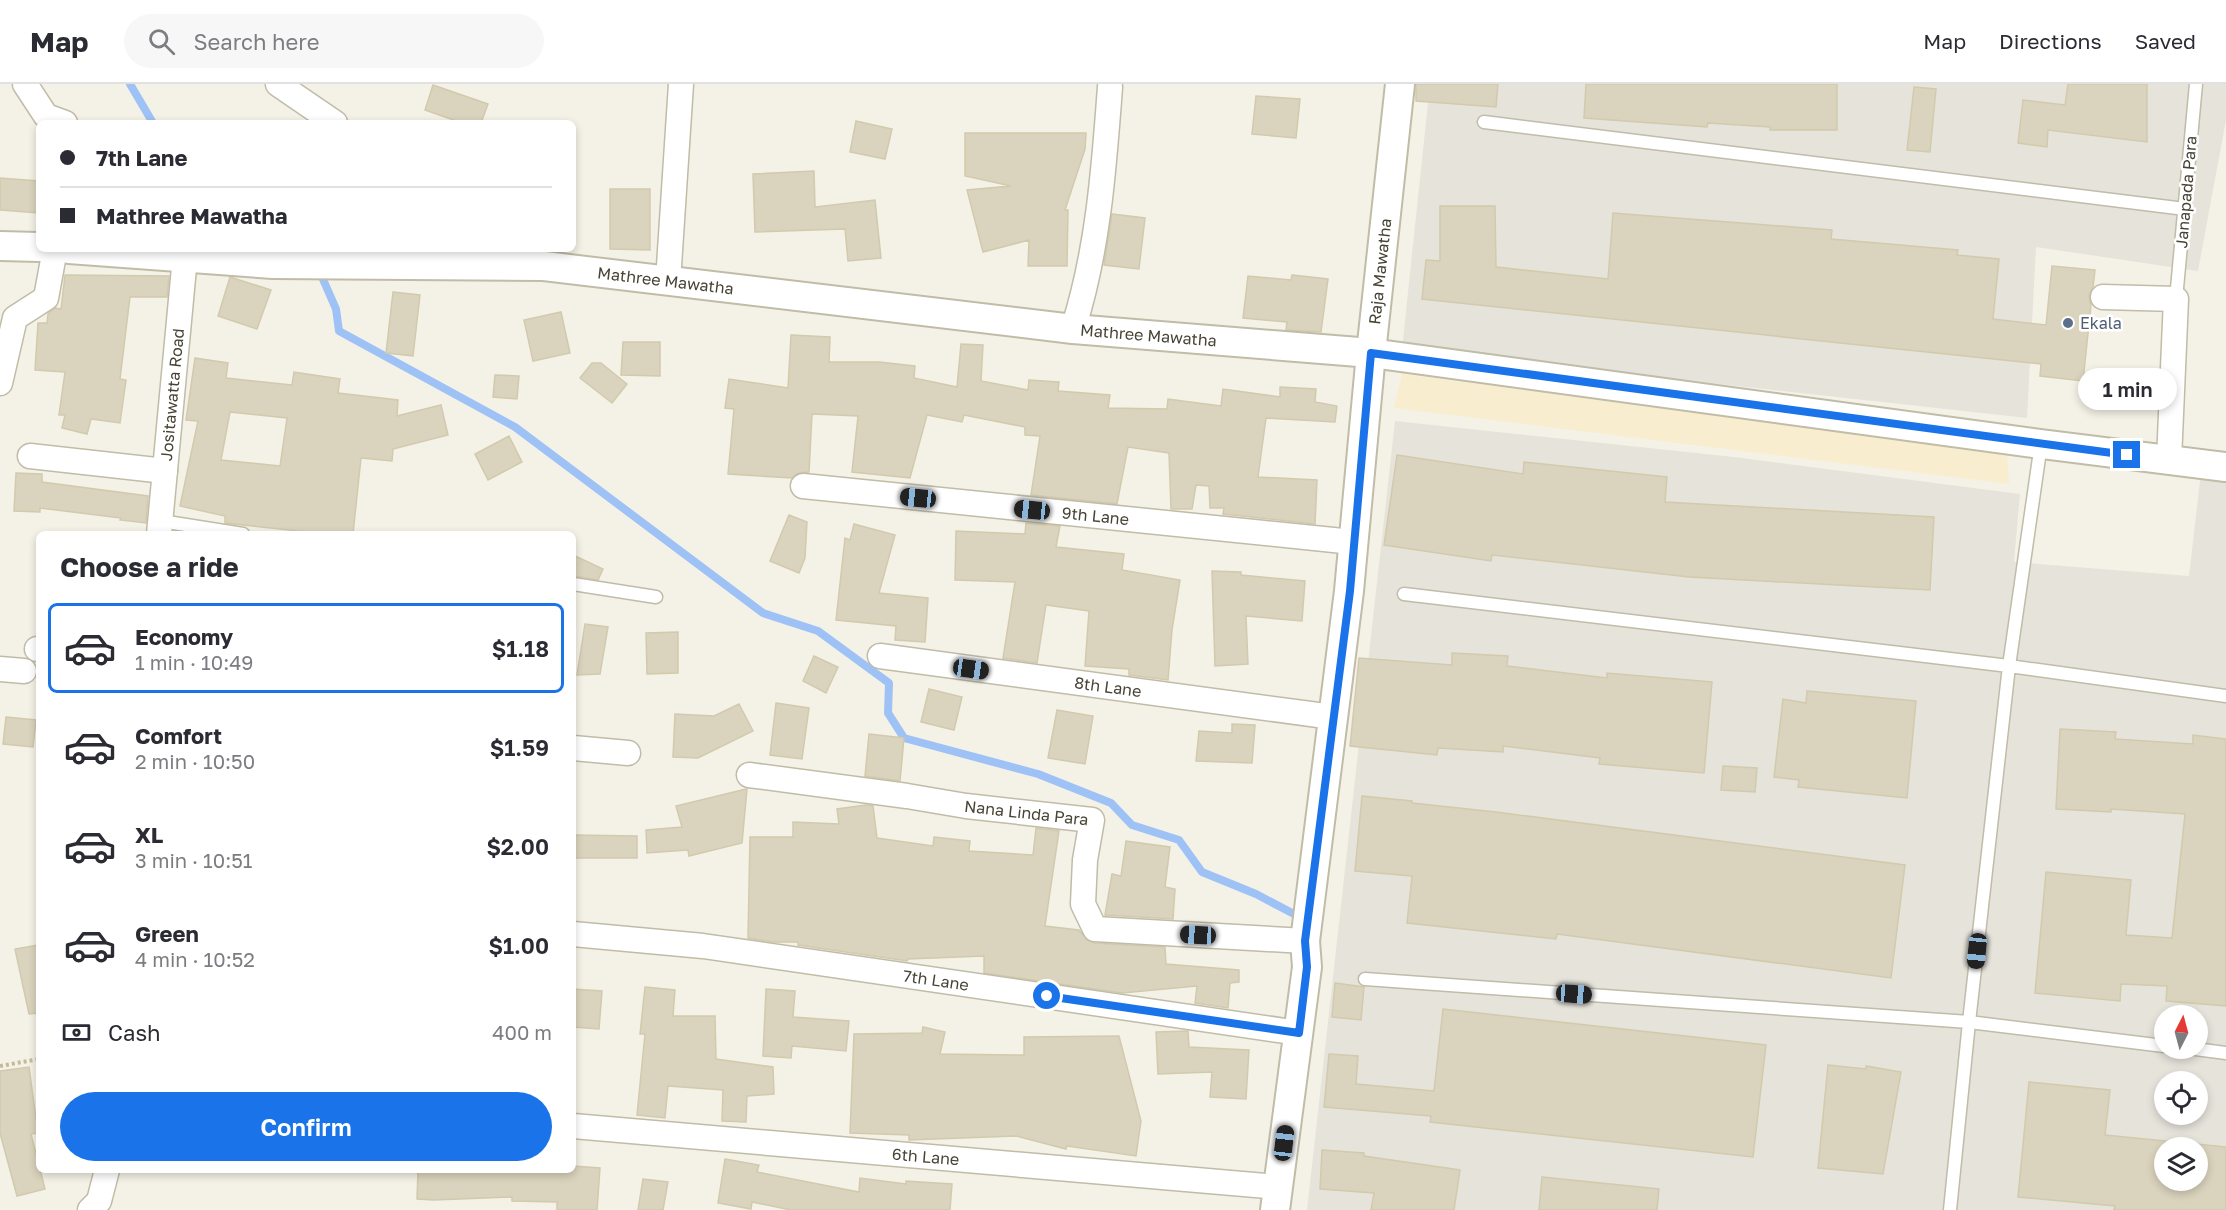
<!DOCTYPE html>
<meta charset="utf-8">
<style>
body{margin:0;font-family:"Golos Text",sans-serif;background:#f7f7f7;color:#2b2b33;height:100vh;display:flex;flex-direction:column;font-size:22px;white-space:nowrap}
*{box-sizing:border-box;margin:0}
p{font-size:20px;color:#7c7c81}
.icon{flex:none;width:33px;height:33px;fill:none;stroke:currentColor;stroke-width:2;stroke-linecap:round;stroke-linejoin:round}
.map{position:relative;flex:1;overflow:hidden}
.sheet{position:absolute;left:36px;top:447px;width:540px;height:642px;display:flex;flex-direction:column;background:#fff;border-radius:9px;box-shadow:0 3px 9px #0003}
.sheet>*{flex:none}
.banner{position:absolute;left:36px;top:36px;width:540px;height:132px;border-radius:9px;box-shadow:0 3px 9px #0003;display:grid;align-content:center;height:132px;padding:0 24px;background:#fff}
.needle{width:39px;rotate:6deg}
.fabs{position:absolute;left:2154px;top:921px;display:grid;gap:12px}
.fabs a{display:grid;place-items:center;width:54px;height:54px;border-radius:50%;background:#fff;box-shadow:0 3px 9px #0003;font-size:30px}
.end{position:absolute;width:27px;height:27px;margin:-14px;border:8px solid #1a73e8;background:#fff;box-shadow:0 0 0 3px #fff}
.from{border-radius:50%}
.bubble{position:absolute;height:42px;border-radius:21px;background:#fff;box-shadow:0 3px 9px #0003;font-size:20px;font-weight:600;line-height:42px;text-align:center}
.car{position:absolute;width:18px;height:36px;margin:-18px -9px;border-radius:8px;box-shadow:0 0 4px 2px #0007;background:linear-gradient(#222 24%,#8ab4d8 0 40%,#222 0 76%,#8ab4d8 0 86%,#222 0)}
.banner b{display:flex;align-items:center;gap:21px;height:57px;font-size:22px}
.banner b+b{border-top:2px solid #e1e1e2}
.banner i{width:15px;height:15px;background:#2b2b33}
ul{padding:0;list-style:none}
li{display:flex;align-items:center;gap:18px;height:90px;margin:0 12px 9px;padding:0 12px;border:3px solid transparent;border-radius:9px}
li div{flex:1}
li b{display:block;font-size:22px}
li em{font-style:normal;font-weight:600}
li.on{border-color:#1a73e8}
li>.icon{width:54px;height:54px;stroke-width:1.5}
h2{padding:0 24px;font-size:27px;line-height:72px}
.pay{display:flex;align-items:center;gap:15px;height:66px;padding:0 24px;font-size:22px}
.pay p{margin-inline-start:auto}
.button{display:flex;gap:12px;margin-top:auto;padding:12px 24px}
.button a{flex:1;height:69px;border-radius:36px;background:#1a73e8;color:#fff;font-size:24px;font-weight:600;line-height:69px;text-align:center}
header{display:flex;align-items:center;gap:36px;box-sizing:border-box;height:84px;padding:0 30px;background:#fff;border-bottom:2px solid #e1e1e2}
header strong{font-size:28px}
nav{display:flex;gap:33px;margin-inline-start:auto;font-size:21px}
.search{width:420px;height:54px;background:#f7f7f7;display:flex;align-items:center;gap:15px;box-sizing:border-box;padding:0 21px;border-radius:33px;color:#7c7c81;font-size:22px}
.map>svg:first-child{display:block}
.commercial{fill:#f8eecf}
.industrial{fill:#e6e3db;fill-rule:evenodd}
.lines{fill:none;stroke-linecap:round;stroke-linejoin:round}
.stream{stroke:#9ec2f5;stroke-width:8}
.building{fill:#dad3bd;stroke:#d2caad;stroke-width:1.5;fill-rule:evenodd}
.service-casing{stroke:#c0bca8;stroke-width:15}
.minor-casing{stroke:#c0bca8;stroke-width:27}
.tertiary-casing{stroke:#c0bca8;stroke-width:32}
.path{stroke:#c3bb98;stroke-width:4;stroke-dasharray:3 3;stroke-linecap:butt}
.service{stroke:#fff;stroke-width:12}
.minor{stroke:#fff;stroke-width:24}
.tertiary{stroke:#fff;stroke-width:28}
.route{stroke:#1a73e8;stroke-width:8}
.service-dot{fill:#5c6f8a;stroke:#fff;stroke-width:2}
.labels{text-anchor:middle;stroke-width:5;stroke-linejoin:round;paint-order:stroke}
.street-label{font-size:16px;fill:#474335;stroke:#fff}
.service-label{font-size:16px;fill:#4e5e75;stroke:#fff;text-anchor:start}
</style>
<header>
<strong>Map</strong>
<div class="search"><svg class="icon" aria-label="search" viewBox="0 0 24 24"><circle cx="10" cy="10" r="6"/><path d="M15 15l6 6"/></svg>Search here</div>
<nav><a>Map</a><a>Directions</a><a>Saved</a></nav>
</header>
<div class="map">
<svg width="2226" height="1126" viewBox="0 0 2226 1126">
<rect width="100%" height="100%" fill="#f4f2e6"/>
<path class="commercial" d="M 1402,290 L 2007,370 L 2009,400 L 1394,324 Z"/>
<path class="industrial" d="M 1430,0 L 2226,0 L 2226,36 L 2198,187 L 2036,163 L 2027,334 L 1402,265 Z
M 1395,337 L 1734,373 L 2020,410 L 2014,478 L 2189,492 L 2201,388 L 2226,391 L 2226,1126 L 1307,1126 ZM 2164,932 L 2198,932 L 2198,964 L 2164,964 ZM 2164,998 L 2198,998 L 2198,1030 L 2164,1030 ZM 2164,1064 L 2198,1064 L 2198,1096 L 2164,1096 Z"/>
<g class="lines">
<path class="stream" d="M 130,0 L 153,39
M 322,193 L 336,225 L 339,247 L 515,343 L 763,529 L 818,547 L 889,599 L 888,629 L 904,654 L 1038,690 L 1111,719 L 1132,741 L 1179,756 L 1202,788 L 1256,810 L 1294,830"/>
</g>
<path class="building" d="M 1416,0 L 1498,0 L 1496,23 L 1416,17 Z
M 1586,0 L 1837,0 L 1837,46 L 1770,46 L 1770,43 L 1708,39 L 1707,43 L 1584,34 Z
M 2068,0 L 2147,0 L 2147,58 L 2048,46 L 2047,63 L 2018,59 L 2023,16 L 2065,21 Z
M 433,1 L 488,20 L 481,39 L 462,39 L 425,26 Z
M 1914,3 L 1936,5 L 1930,68 L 1907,66 Z
M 1256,12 L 1300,15 L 1296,54 L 1252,50 Z
M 856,37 L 892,45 L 885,75 L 850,68 Z
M 965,49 L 1086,49 L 1085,65 L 1065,126 L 1068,126 L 1067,182 L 1028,182 L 1029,156 L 983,168 L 967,106 L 1011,102 L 965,92 Z
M 814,87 L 815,123 L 875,116 L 881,174 L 848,177 L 845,145 L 755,148 L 753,90 Z
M 0,94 L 39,97 L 39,129 L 0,126 Z
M 610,105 L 650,105 L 650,166 L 610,165 Z
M 1440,122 L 1495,122 L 1496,183 L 1608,195 L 1613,129 L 1832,146 L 1831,155 L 1958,166 L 1957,171 L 1999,175 L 1993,235 L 2046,241 L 2052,182 L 2095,186 L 2093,203 L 2089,212 L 2091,221 L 2083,297 L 2040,292 L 2041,280 L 1422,215 L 1426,176 L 1440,177 Z
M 1112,130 L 1145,134 L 1139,185 L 1104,181 Z
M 65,191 L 169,192 L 167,213 L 130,213 L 120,295 L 126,296 L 120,339 L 91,335 L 87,350 L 62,344 L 65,331 L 59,331 L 65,288 L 35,286 L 38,239 L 47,239 L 48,230 L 55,224 L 61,225 Z
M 1292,191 L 1328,195 L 1321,248 L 1286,246 L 1287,238 L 1243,234 L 1248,192 L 1291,196 Z
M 230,193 L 271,206 L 257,245 L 218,232 Z
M 393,208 L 420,211 L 413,272 L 386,269 Z
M 561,228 L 570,269 L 533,277 L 524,236 Z
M 791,251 L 830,253 L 829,278 L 879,278 L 915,282 L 914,294 L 957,303 L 961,260 L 983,261 L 981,297 L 1028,306 L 1029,296 L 1059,298 L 1058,307 L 1110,311 L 1108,324 L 1167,325 L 1168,315 L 1221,322 L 1223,305 L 1280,313 L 1280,303 L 1316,305 L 1315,318 L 1337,322 L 1335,338 L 1266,334 L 1258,393 L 1317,396 L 1315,440 L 1223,430 L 1224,424 L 1210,424 L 1209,402 L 1196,401 L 1192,425 L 1171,425 L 1169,369 L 1128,363 L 1117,420 L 1031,411 L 1040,352 L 1025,351 L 1025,343 L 964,331 L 962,338 L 927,331 L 910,394 L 852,388 L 858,332 L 812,330 L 809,388 L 798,389 L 792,394 L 728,390 L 734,325 L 725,324 L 729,295 L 788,304 Z
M 623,258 L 660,258 L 660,292 L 621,291 Z
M 195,274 L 228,279 L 226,294 L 292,301 L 294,288 L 340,295 L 338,309 L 398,316 L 397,332 L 441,321 L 448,351 L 393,365 L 392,377 L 361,374 L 353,450 L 326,450 L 225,439 L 225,432 L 180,422 L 198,337 L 186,336 ZM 230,328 L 287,334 L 280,382 L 221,376 Z
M 592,279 L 601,279 L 627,300 L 612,319 L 580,294 Z
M 495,291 L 519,292 L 517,315 L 493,313 Z
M 509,352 L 522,378 L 488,396 L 475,370 Z
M 1397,371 L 1523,390 L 1524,378 L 1667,393 L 1665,418 L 1934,433 L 1930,506 L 1689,493 L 1492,471 L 1491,477 L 1384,461 Z
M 16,389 L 42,390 L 42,398 L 148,412 L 146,439 L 120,436 L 121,434 L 40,424 L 40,428 L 14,427 Z
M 789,431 L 807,438 L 805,474 L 799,489 L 770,477 Z
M 1026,439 L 1060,442 L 1056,463 L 1124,470 L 1122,486 L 1180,496 L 1172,546 L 1168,596 L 1129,591 L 1129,585 L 1085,582 L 1089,527 L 1046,521 L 1037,579 L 1003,574 L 1015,498 L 955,496 L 956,447 L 1025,450 Z
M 854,440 L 895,451 L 879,509 L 928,514 L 925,558 L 895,556 L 896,542 L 836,536 L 845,454 L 850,456 Z
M 573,471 L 603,485 L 598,496 L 573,492 Z
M 1212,487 L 1241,488 L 1241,491 L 1305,497 L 1302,537 L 1246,532 L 1248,580 L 1215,582 Z
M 585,540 L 608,543 L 600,590 L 577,591 Z
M 678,548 L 678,589 L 647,590 L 646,549 Z
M 1452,569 L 1508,572 L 1507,582 L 1607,594 L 1607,589 L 1712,598 L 1704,689 L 1599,680 L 1600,674 L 1503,662 L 1503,668 L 1438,664 L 1437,671 L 1350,662 L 1359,574 L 1452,581 Z
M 814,572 L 838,583 L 826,609 L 803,597 Z
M 929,605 L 962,613 L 954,646 L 921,638 Z
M 1807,607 L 1916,617 L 1907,714 L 1798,703 L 1799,696 L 1774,693 L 1783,615 L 1806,619 Z
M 776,619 L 809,624 L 802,675 L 770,671 Z
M 739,620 L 753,647 L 698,674 L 673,673 L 675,630 L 714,632 Z
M 1057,626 L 1093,632 L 1085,680 L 1048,674 Z
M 6,633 L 36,636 L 33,663 L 3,660 Z
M 1232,640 L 1255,641 L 1252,679 L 1196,677 L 1199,647 L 1232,649 Z
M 2060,645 L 2116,648 L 2115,655 L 2193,660 L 2193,651 L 2226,655 L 2226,922 L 2166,917 L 2167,902 L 2121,900 L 2120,917 L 2035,909 L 2046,788 L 2131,796 L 2126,851 L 2172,854 L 2185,730 L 2111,725 L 2111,728 L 2056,725 Z
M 869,650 L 904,654 L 900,697 L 865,692 Z
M 1723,682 L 1757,684 L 1755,708 L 1721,706 Z
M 746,705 L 747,705 L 742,759 L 689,772 L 688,766 L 647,769 L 646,746 L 682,743 L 676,722 Z
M 1362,712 L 1412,717 L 1412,719 L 1496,728 L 1905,781 L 1891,894 L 1557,850 L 1556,855 L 1407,839 L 1412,792 L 1355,787 Z
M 866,721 L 873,722 L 877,754 L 933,762 L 934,753 L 970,757 L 969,767 L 1033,771 L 1036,744 L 1059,747 L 1045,842 L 1079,846 L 1087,856 L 1094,859 L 1165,863 L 1166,880 L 1239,886 L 1239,898 L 1230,899 L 1228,924 L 1195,919 L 1197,902 L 1122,909 L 984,889 L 984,872 L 908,875 L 907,877 L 798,861 L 798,858 L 774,858 L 748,854 L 750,753 L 793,753 L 793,738 L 839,740 L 837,725 Z
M 573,751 L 637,752 L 637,774 L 573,774 Z
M 1126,757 L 1170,763 L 1165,803 L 1175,805 L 1173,835 L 1105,831 L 1112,790 L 1121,792 Z
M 39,861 L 39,929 L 29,930 L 15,865 Z
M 1335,899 L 1364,903 L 1361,936 L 1332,933 Z
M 645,903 L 675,906 L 673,932 L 715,932 L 716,975 L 773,983 L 774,1010 L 747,1012 L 746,1038 L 722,1037 L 723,1006 L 668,1002 L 665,1034 L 637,1031 L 645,950 L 640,950 Z
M 573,905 L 602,907 L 599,945 L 573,943 Z
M 766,905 L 795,907 L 793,933 L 849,937 L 846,967 L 792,962 L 791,974 L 763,972 Z
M 1443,925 L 1766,961 L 1753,1073 L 1430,1038 L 1431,1032 L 1324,1023 L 1329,970 L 1358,972 L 1356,1000 L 1434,1007 Z
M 923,943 L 945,948 L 940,970 L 1024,971 L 1024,953 L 1119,952 L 1141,1037 L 1136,1072 L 1067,1062 L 1066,1065 L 1016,1052 L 909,1056 L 909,1051 L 850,1049 L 854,950 L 922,949 Z
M 1188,947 L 1189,963 L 1249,966 L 1246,1015 L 1210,1013 L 1212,988 L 1158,990 L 1156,948 Z
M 1828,981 L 1866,985 L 1866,982 L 1901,988 L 1883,1090 L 1818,1084 Z
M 29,983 L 38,1049 L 31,1050 L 45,1105 L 17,1112 L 0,1049 L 0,987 Z
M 2029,998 L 2110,1006 L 2105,1051 L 2226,1063 L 2226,1126 L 2114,1126 L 2115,1122 L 2018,1113 ZM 2164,1064 L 2198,1064 L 2198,1096 L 2164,1096 Z
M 1322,1066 L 1364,1069 L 1364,1072 L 1460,1086 L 1454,1126 L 1371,1126 L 1374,1109 L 1320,1105 Z
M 725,1075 L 759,1081 L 757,1088 L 859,1108 L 860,1094 L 906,1100 L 906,1097 L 952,1100 L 950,1126 L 791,1126 L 752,1118 L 751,1125 L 718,1119 Z
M 573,1082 L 600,1084 L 597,1126 L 557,1126 L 557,1118 L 512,1117 L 512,1113 L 434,1116 L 417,1115 L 418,1086 L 573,1086 Z
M 1542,1093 L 1659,1105 L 1657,1126 L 1539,1126 Z
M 643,1095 L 668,1098 L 663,1126 L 638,1126 Z"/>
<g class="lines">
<defs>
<path id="service" d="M 1484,38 L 2185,125
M 2176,215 L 2196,0
M 161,437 L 243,450
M 573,500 L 656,513
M 1404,510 L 2009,582 L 2226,612
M 1365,895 L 1969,938 L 2164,962
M 2188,964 L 2226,969
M 1950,1126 L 1969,938 L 2009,582 L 2041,360"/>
<g id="minor">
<path d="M 25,0 L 46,32 L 65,39"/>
<path d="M 278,0 L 335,39"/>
<path d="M 519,165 L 544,182"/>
<path d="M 668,197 L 681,0"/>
<path d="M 2103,213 L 2176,215 L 2169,376"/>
<path d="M 1073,245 C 1098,167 1104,85 1110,3"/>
<path d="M 0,299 L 15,234 L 46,214 L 55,165"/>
<path d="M 30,372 L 165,387"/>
<path id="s1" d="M 803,402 L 1353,458"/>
<path id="s2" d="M 159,450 L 185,173"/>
<path d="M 37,565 L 39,565"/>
<path id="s3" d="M 880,572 L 1333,633"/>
<path d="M 0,585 L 24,587"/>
<path d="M 573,664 L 628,669"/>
<path id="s4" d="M 749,691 L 907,712 L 966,722 L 1092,736 L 1085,776 L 1083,820 L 1095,845 L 1305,857"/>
<path id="s5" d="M 573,850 L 703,862 L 1299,949"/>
<path id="s6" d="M 573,1042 L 1278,1103"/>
<path d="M 90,1126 L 99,1117 L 107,1086"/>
</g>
<g id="tertiary">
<path d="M 0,162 L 39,163"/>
<path id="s7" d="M 69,165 L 273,180 L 544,182 L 1073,245 L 1371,269 L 2041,360 L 2226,383"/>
<path id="s8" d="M 1275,1126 L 1307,883 L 1305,857 L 1349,507 L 1371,269 L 1400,0"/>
</g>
</defs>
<use href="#service" class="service-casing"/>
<use href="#minor" class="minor-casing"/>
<use href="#tertiary" class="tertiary-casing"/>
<path class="path" d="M 0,982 L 39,975"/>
<use href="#service" class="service"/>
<use href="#minor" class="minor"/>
<use href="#tertiary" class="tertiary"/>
</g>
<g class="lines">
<path class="route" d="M 1047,912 L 1299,949 L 1307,883 L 1305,857 L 1350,507 L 1371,269 L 2127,371"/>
</g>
<circle class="service-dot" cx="2068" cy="239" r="6"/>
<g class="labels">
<g class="street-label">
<text transform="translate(2186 108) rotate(-85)" y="6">Janapada Para</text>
<text dy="6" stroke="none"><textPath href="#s8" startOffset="945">Raja Mawatha</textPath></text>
<text dy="6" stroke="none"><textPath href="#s7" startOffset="598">Mathree Mawatha</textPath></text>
<text dy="6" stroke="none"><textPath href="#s7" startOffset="1084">Mathree Mawatha</textPath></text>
<text dy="6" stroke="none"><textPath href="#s2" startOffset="140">Jositawatta Road</textPath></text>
<text dy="6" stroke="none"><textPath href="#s1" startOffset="294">9th Lane</textPath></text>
<text dy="6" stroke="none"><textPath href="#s3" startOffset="230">8th Lane</textPath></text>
<text dy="6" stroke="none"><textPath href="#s4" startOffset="280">Nana Linda Para</textPath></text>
<text dy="6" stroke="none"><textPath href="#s5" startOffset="366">7th Lane</textPath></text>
<text dy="6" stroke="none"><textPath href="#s6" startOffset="354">6th Lane</textPath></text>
</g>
<g class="service-label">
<text x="2080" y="245">Ekala</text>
</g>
</g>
</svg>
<div class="fabs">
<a><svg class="needle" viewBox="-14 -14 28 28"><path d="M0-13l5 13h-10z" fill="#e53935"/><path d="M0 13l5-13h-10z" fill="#7c7c81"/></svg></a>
<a><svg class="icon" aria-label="locate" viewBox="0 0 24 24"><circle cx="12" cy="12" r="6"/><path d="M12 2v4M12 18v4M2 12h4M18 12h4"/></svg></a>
<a><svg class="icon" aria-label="layers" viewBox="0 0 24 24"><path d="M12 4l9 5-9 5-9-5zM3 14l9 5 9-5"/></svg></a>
</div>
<i class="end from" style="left:1047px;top:912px"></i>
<i class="end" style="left:2127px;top:371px"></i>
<div class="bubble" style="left:2078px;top:284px;width:99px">1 min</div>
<i class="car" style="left:918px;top:414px;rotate:276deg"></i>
<i class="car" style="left:1032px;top:426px;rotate:276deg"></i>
<i class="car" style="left:971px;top:585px;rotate:98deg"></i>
<i class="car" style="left:1198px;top:851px;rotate:273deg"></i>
<i class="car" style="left:1977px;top:867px;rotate:186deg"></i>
<i class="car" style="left:1574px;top:910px;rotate:94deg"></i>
<i class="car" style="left:1284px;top:1059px;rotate:7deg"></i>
<div class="banner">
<b><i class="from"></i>7th Lane</b>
<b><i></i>Mathree Mawatha</b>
</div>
<section class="sheet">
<h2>Choose a ride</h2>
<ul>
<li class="on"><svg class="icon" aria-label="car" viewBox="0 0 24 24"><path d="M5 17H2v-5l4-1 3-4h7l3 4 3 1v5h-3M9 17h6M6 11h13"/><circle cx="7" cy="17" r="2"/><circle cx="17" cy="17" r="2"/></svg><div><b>Economy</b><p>1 min · 10:49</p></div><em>$1.18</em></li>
<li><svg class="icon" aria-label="car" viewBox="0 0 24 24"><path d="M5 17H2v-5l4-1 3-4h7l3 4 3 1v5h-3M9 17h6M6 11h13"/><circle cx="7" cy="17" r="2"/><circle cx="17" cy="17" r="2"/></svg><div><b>Comfort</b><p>2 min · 10:50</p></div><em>$1.59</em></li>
<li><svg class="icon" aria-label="car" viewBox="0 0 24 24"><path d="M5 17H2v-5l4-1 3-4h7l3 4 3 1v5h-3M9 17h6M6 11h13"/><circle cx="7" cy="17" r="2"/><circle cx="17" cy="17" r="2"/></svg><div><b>XL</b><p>3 min · 10:51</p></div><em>$2.00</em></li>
<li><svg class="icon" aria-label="car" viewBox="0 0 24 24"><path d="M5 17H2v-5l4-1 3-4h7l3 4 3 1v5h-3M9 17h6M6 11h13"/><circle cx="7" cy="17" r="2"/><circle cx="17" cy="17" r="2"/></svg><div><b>Green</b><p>4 min · 10:52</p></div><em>$1.00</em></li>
</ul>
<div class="pay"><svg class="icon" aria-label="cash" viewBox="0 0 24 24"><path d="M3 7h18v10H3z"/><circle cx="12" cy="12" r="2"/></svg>Cash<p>400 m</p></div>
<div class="button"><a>Confirm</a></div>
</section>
</div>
